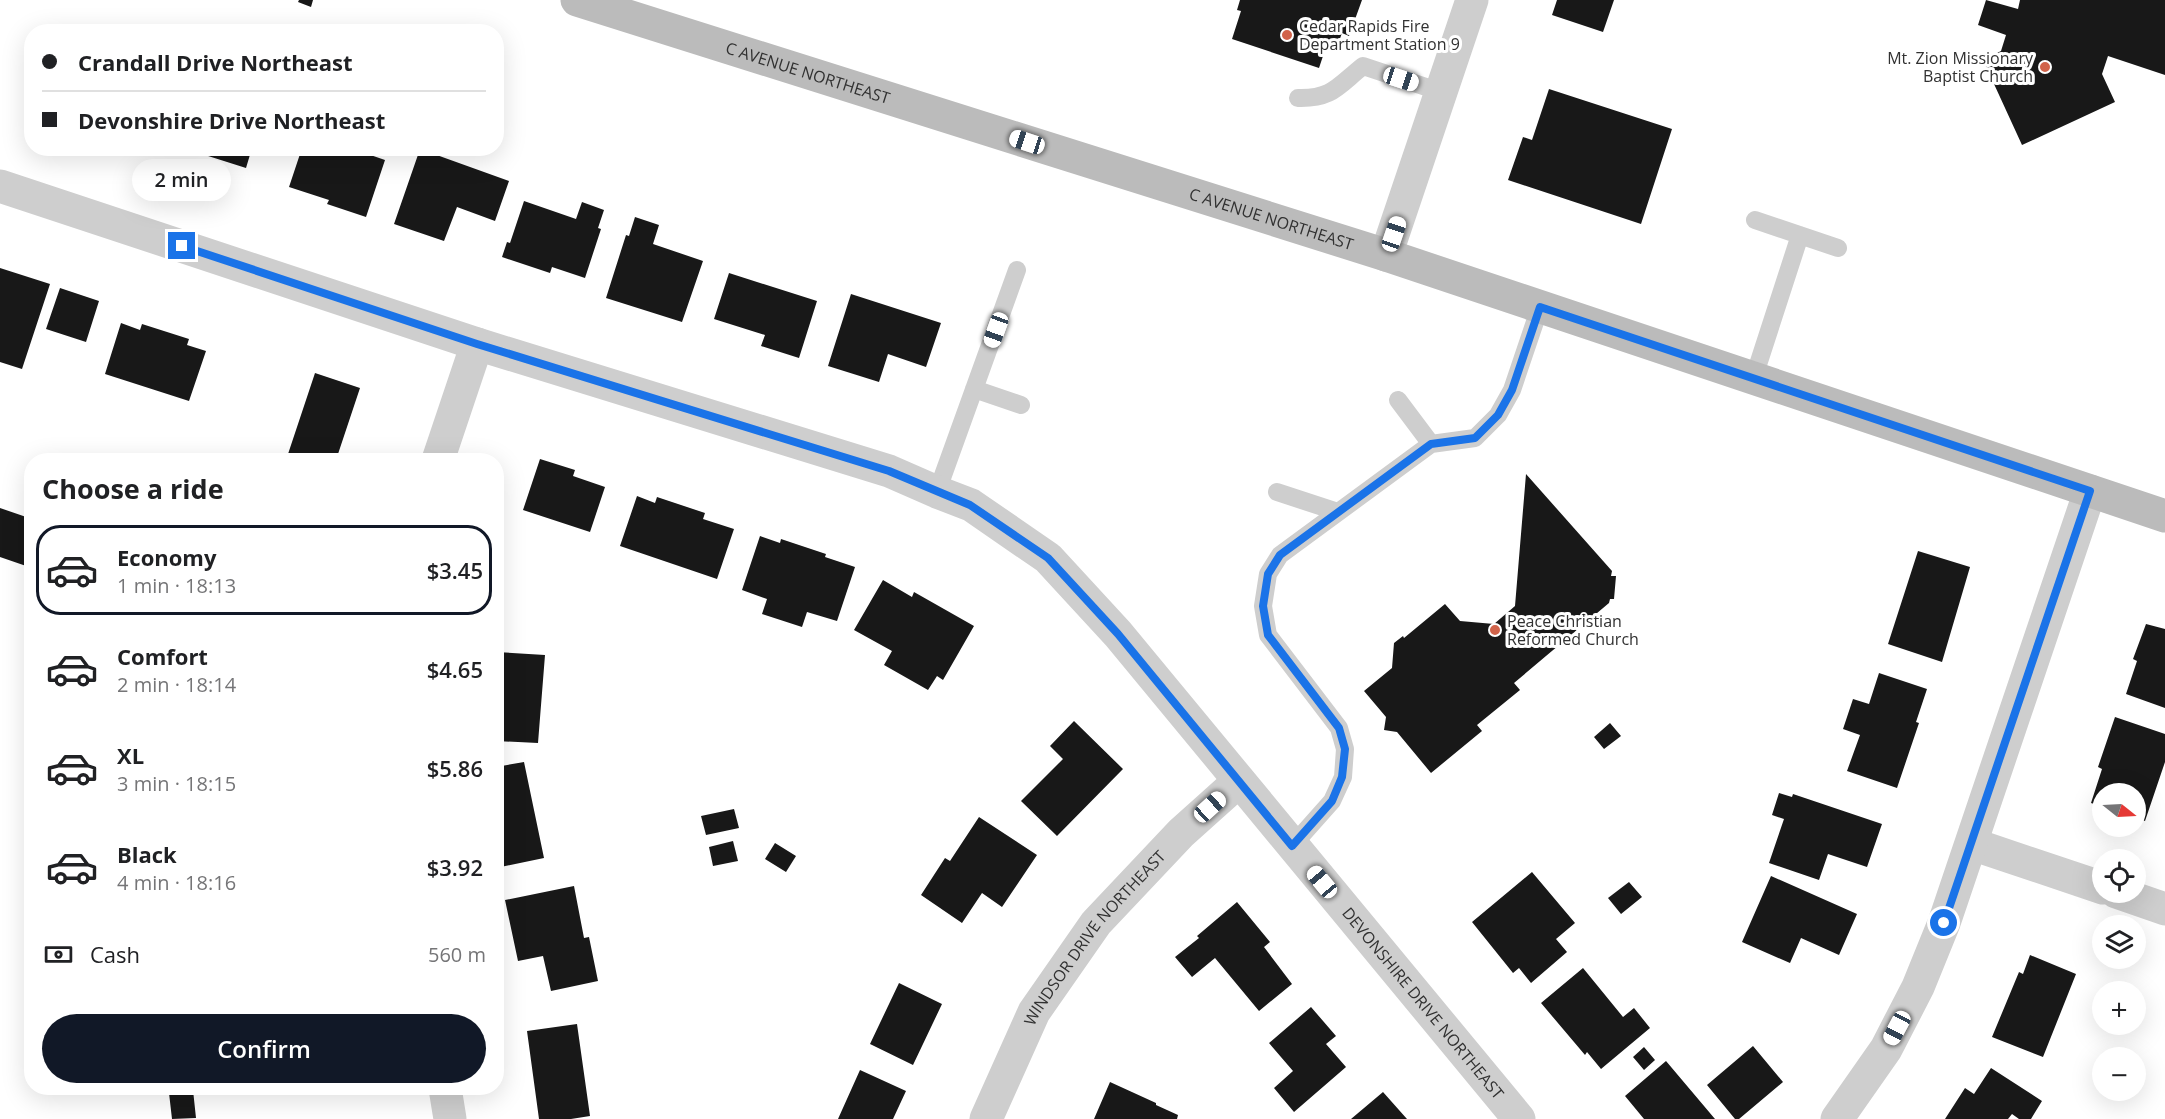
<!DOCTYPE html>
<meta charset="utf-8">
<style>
body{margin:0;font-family:"Open Sans",sans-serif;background:#f2f2f2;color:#202124;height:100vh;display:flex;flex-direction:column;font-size:22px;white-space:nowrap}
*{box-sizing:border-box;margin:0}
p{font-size:20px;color:#757577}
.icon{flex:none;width:33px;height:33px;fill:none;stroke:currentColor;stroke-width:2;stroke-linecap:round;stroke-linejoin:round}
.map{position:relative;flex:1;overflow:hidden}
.side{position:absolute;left:24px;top:453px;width:480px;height:642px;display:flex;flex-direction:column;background:#fff;border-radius:24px;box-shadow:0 6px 24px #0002}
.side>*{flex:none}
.guide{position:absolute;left:24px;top:24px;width:480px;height:132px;border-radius:24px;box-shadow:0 6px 24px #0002;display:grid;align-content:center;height:132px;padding:0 18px;background:#fff}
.needle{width:39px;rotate:108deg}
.fabs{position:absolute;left:2092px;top:783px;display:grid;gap:12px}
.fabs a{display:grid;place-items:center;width:54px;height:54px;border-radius:50%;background:#fff;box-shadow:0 6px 24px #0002;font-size:30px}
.end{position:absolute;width:27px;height:27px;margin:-14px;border:8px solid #1a73e8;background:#fff;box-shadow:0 0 0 3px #fff}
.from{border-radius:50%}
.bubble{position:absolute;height:42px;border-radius:21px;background:#fff;box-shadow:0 6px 24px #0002;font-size:20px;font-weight:600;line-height:42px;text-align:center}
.car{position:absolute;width:18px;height:36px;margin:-18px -9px;border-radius:8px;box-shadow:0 0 4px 2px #0007;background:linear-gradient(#fff 24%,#345 0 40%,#fff 0 76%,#345 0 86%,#fff 0)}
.guide b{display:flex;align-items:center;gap:21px;height:57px;font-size:22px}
.guide b+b{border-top:2px solid #e0e0e0}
.guide i{width:15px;height:15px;background:#202124}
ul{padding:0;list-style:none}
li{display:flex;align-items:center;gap:18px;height:90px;margin:0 12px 9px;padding:0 6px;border:3px solid transparent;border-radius:24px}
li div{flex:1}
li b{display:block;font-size:22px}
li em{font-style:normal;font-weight:600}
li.active{border-color:#111827}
li>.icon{width:54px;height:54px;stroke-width:1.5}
h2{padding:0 18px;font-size:27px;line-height:72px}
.pay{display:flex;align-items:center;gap:15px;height:66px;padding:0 18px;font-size:22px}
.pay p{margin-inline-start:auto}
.button{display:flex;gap:12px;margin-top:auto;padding:12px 18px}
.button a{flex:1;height:69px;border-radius:36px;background:#111827;color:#fff;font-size:24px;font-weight:600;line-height:69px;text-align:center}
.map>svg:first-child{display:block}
.building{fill:#181818}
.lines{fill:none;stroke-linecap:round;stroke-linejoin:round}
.lane{stroke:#cecece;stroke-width:18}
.street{stroke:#cecece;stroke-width:33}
.secondary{stroke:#bbb;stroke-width:33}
.route{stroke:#1a73e8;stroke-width:8}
.poi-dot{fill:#d1634a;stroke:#fff;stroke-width:2}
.labels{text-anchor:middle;stroke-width:6;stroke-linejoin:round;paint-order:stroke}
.poi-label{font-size:16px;fill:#313131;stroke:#fff;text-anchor:start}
.street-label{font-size:16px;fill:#313131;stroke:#fff}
</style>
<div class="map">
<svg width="2165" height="1119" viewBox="0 0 2165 1119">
<rect width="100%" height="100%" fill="#fff"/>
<path class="building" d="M 299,0 L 313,0 L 311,7 L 298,2 Z
M 1240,0 L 1362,0 L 1349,36 L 1342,33 L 1338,44 L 1328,41 L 1319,68 L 1232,39 L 1241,11 L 1237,10 Z
M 1557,0 L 1614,0 L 1603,32 L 1552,15 Z
M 1986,0 L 2018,9 L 2020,0 L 2165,0 L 2165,75 L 2108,56 L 2102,74 L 2115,102 L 2022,145 L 1983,60 L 2001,51 L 2006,35 L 1978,25 Z
M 1549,89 L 1672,129 L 1641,224 L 1508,180 L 1523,137 L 1532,140 Z
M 207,148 L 252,148 L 246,168 L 205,155 Z
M 302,148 L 350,148 L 385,160 L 366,217 L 327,204 L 329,200 L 289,187 Z
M 420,149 L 509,181 L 495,221 L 457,207 L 444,241 L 394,224 Z
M 524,201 L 576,219 L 582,202 L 604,210 L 598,228 L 601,229 L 585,278 L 552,267 L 550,273 L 502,257 L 507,242 L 510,243 Z
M 635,217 L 659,225 L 653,244 L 703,261 L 682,322 L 606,298 L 626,235 L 629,236 Z
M 0,268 L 50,284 L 22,369 L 0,362 Z
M 729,273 L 817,301 L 799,358 L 761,346 L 765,335 L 714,319 Z
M 60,288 L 99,301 L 86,342 L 46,329 Z
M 851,294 L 941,323 L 926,367 L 888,354 L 879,382 L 828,366 Z
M 121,323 L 140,330 L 142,324 L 189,339 L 187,345 L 206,351 L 189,401 L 105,374 Z
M 315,373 L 360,388 L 336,460 L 307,460 L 288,454 Z
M 540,459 L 575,470 L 573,476 L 605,487 L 590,532 L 523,510 Z
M 1526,474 L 1612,571 L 1611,576 L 1616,576 L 1614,599 L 1610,599 L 1609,603 L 1514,683 L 1520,690 L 1477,725 L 1482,731 L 1431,773 L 1397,732 L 1384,730 L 1386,717 L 1364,691 L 1392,668 L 1394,643 L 1403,636 L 1404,638 L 1445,604 L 1460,621 L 1494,624 L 1515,606 Z
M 637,496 L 655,503 L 657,497 L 705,513 L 703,519 L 734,529 L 717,579 L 620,546 Z
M 0,508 L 32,519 L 32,568 L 0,557 Z
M 760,536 L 780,543 L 781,539 L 826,554 L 825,557 L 855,567 L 837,621 L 807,612 L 802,627 L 762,614 L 767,599 L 742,590 Z
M 1918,551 L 1970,567 L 1942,662 L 1888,644 Z
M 883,580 L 912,597 L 914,592 L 974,626 L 943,680 L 937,676 L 928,690 L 884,665 L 892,651 L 854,630 Z
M 2146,624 L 2165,629 L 2165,708 L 2126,694 L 2137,661 L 2133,659 Z
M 496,652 L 545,655 L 538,743 L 496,741 Z
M 1879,673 L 1927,689 L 1916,722 L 1919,723 L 1897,788 L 1847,771 L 1860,735 L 1843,729 L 1853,699 L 1869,704 Z
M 2115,717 L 2165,734 L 2165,762 L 2145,821 L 2136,818 L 2136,794 L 2103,794 L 2103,807 L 2091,803 L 2102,769 L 2098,767 Z
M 1074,721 L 1123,769 L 1057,836 L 1021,801 L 1063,759 L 1050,746 Z
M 1610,723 L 1621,736 L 1604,749 L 1594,737 Z
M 524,762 L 544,858 L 496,868 L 496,767 Z
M 1779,793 L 1792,797 L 1793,794 L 1882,824 L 1867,867 L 1828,854 L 1819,880 L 1769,863 L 1784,819 L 1772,815 Z
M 734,809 L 739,828 L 706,835 L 701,816 Z
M 979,817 L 1037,855 L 1002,907 L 982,893 L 962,923 L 921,895 L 945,858 L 950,861 Z
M 733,841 L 738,861 L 713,866 L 709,847 Z
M 775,843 L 796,856 L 786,872 L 765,859 Z
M 1532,872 L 1575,923 L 1556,939 L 1567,952 L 1531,983 L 1519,968 L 1513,973 L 1472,922 Z
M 1771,876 L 1857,914 L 1839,955 L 1801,938 L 1790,963 L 1742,942 Z
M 1629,882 L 1642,897 L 1621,914 L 1608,898 Z
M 574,886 L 584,938 L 589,937 L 598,981 L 551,991 L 543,956 L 518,961 L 505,900 Z
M 1237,902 L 1270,942 L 1264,947 L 1292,984 L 1259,1011 L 1215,958 L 1192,977 L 1175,957 L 1199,938 L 1197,936 Z
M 2030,955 L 2076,974 L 2043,1057 L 1992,1037 L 2019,972 L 2023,974 Z
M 1583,968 L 1623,1017 L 1634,1008 L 1650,1028 L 1601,1069 L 1587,1052 L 1585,1055 L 1541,1003 Z
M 899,983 L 942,1004 L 913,1065 L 870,1044 Z
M 1311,1007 L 1336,1036 L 1326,1044 L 1346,1067 L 1294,1112 L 1274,1088 L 1293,1071 L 1269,1043 Z
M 577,1024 L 590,1116 L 571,1119 L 539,1119 L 527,1031 Z
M 1753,1046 L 1783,1082 L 1739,1119 L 1735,1119 L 1707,1085 Z
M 1644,1047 L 1655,1060 L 1644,1070 L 1633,1057 Z
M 1666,1061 L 1715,1119 L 1644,1119 L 1625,1096 Z
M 1991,1068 L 2042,1101 L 2031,1119 L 2019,1119 L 2012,1114 L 2008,1119 L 1945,1119 L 1965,1088 L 1974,1094 Z
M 860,1070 L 906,1091 L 893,1119 L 838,1119 Z
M 1110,1082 L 1156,1103 L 1156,1105 L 1178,1115 L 1177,1119 L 1094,1119 Z
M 308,1088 L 332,1088 L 310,1093 Z
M 193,1090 L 196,1118 L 172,1119 L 169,1093 Z
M 1383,1092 L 1407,1119 L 1351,1119 Z"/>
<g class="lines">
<path class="lane" d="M 1298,98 C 1332,99 1338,86 1363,66 L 1441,92
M 1755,220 L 1838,248
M 1754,377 L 1800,235
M 974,389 L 1021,405
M 1398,400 L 1431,444
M 937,492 L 1017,270
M 1277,492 L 1338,512
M 1292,846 L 1332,801 L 1343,777 L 1345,749 L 1339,728 L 1268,635 L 1263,606 L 1268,574 L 1280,555 L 1431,444 L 1475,438 L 1498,415 L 1512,390 L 1540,307"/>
<g class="street">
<path id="s1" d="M 0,186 L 477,344 L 889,471 L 937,492 L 971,505 L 1048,558 L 1118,634 L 1519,1119"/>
<path d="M 1386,255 L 1472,0"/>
<path d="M 438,460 L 477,344"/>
<path d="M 1972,844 L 2103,888"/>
<path d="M 2116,892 L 2165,909"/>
<path d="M 445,1088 L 450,1119"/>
<path id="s2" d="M 986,1119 L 1034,1012 L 1096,923 L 1181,833 L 1239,781"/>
<path d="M 1837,1119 L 1886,1049 L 1918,987 L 1944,923 L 2090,491"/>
</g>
<path class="secondary" id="s3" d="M 577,0 L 1386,255 L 2165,516"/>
</g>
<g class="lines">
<path class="route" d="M 182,246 L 477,344 L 889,471 L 970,505 L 1048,558 L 1118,634 L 1292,846 L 1332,801 L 1342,777 L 1345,749 L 1339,728 L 1268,635 L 1263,606 L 1268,574 L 1280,555 L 1431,444 L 1475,438 L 1498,415 L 1512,390 L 1540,307 L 2090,491 L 1944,923"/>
</g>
<g class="poi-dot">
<circle cx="1287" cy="35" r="6"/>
<circle cx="2045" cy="67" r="6"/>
<circle cx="1495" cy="630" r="6"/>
</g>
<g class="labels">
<g class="poi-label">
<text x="1299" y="32">Cedar Rapids Fire<tspan x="1299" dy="18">Department Station 9</tspan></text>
<text x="2033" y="64" text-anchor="end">Mt. Zion Missionary<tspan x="2033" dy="18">Baptist Church</tspan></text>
<text x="1507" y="627">Peace Christian<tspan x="1507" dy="18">Reformed Church</tspan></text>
</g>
<g class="street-label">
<text dy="6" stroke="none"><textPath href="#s3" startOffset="242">C AVENUE NORTHEAST</textPath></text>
<text dy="6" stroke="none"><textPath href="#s3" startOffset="728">C AVENUE NORTHEAST</textPath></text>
<text dy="6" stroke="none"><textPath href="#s2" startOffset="213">WINDSOR DRIVE NORTHEAST</textPath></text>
<text dy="6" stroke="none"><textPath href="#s1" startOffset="1698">DEVONSHIRE DRIVE NORTHEAST</textPath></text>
</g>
</g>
</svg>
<div class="fabs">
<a><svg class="needle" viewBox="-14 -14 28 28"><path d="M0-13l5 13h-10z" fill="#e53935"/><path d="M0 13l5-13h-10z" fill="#757577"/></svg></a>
<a><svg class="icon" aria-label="locate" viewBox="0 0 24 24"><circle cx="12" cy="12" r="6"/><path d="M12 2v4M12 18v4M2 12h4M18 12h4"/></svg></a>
<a><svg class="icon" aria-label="layers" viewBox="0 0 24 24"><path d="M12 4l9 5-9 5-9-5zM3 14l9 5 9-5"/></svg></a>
<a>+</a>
<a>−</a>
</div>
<i class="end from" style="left:1944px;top:923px"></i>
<i class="end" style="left:182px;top:246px"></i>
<div class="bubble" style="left:132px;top:159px;width:99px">2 min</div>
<i class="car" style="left:1401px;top:79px;rotate:108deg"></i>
<i class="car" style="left:1027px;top:142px;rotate:288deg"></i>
<i class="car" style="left:1394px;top:234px;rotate:19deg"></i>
<i class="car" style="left:996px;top:330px;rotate:200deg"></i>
<i class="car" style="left:1210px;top:807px;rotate:48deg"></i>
<i class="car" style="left:1322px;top:882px;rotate:320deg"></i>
<i class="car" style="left:1897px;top:1028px;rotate:208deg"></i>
<div class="guide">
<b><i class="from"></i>Crandall Drive Northeast</b>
<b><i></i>Devonshire Drive Northeast</b>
</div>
<section class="side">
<h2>Choose a ride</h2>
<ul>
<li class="active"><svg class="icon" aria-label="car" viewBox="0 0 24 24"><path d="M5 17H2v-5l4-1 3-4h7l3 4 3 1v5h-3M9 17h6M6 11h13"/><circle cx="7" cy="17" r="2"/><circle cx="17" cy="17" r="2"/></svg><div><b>Economy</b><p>1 min · 18:13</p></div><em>$3.45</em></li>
<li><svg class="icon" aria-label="car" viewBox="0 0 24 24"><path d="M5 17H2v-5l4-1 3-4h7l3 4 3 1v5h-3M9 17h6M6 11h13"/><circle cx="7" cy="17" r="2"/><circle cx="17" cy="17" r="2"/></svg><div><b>Comfort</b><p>2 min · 18:14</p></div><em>$4.65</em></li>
<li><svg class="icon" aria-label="car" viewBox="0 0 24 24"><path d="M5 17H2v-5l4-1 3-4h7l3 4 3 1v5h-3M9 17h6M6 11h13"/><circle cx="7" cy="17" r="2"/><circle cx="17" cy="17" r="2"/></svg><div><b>XL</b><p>3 min · 18:15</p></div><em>$5.86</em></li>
<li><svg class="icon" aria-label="car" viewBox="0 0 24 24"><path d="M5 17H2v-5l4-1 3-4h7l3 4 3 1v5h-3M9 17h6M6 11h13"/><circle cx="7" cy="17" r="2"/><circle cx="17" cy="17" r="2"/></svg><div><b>Black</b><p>4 min · 18:16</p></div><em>$3.92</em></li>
</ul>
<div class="pay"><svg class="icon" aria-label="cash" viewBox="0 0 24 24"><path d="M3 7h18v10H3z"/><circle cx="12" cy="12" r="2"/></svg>Cash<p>560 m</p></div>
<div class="button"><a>Confirm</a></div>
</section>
</div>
